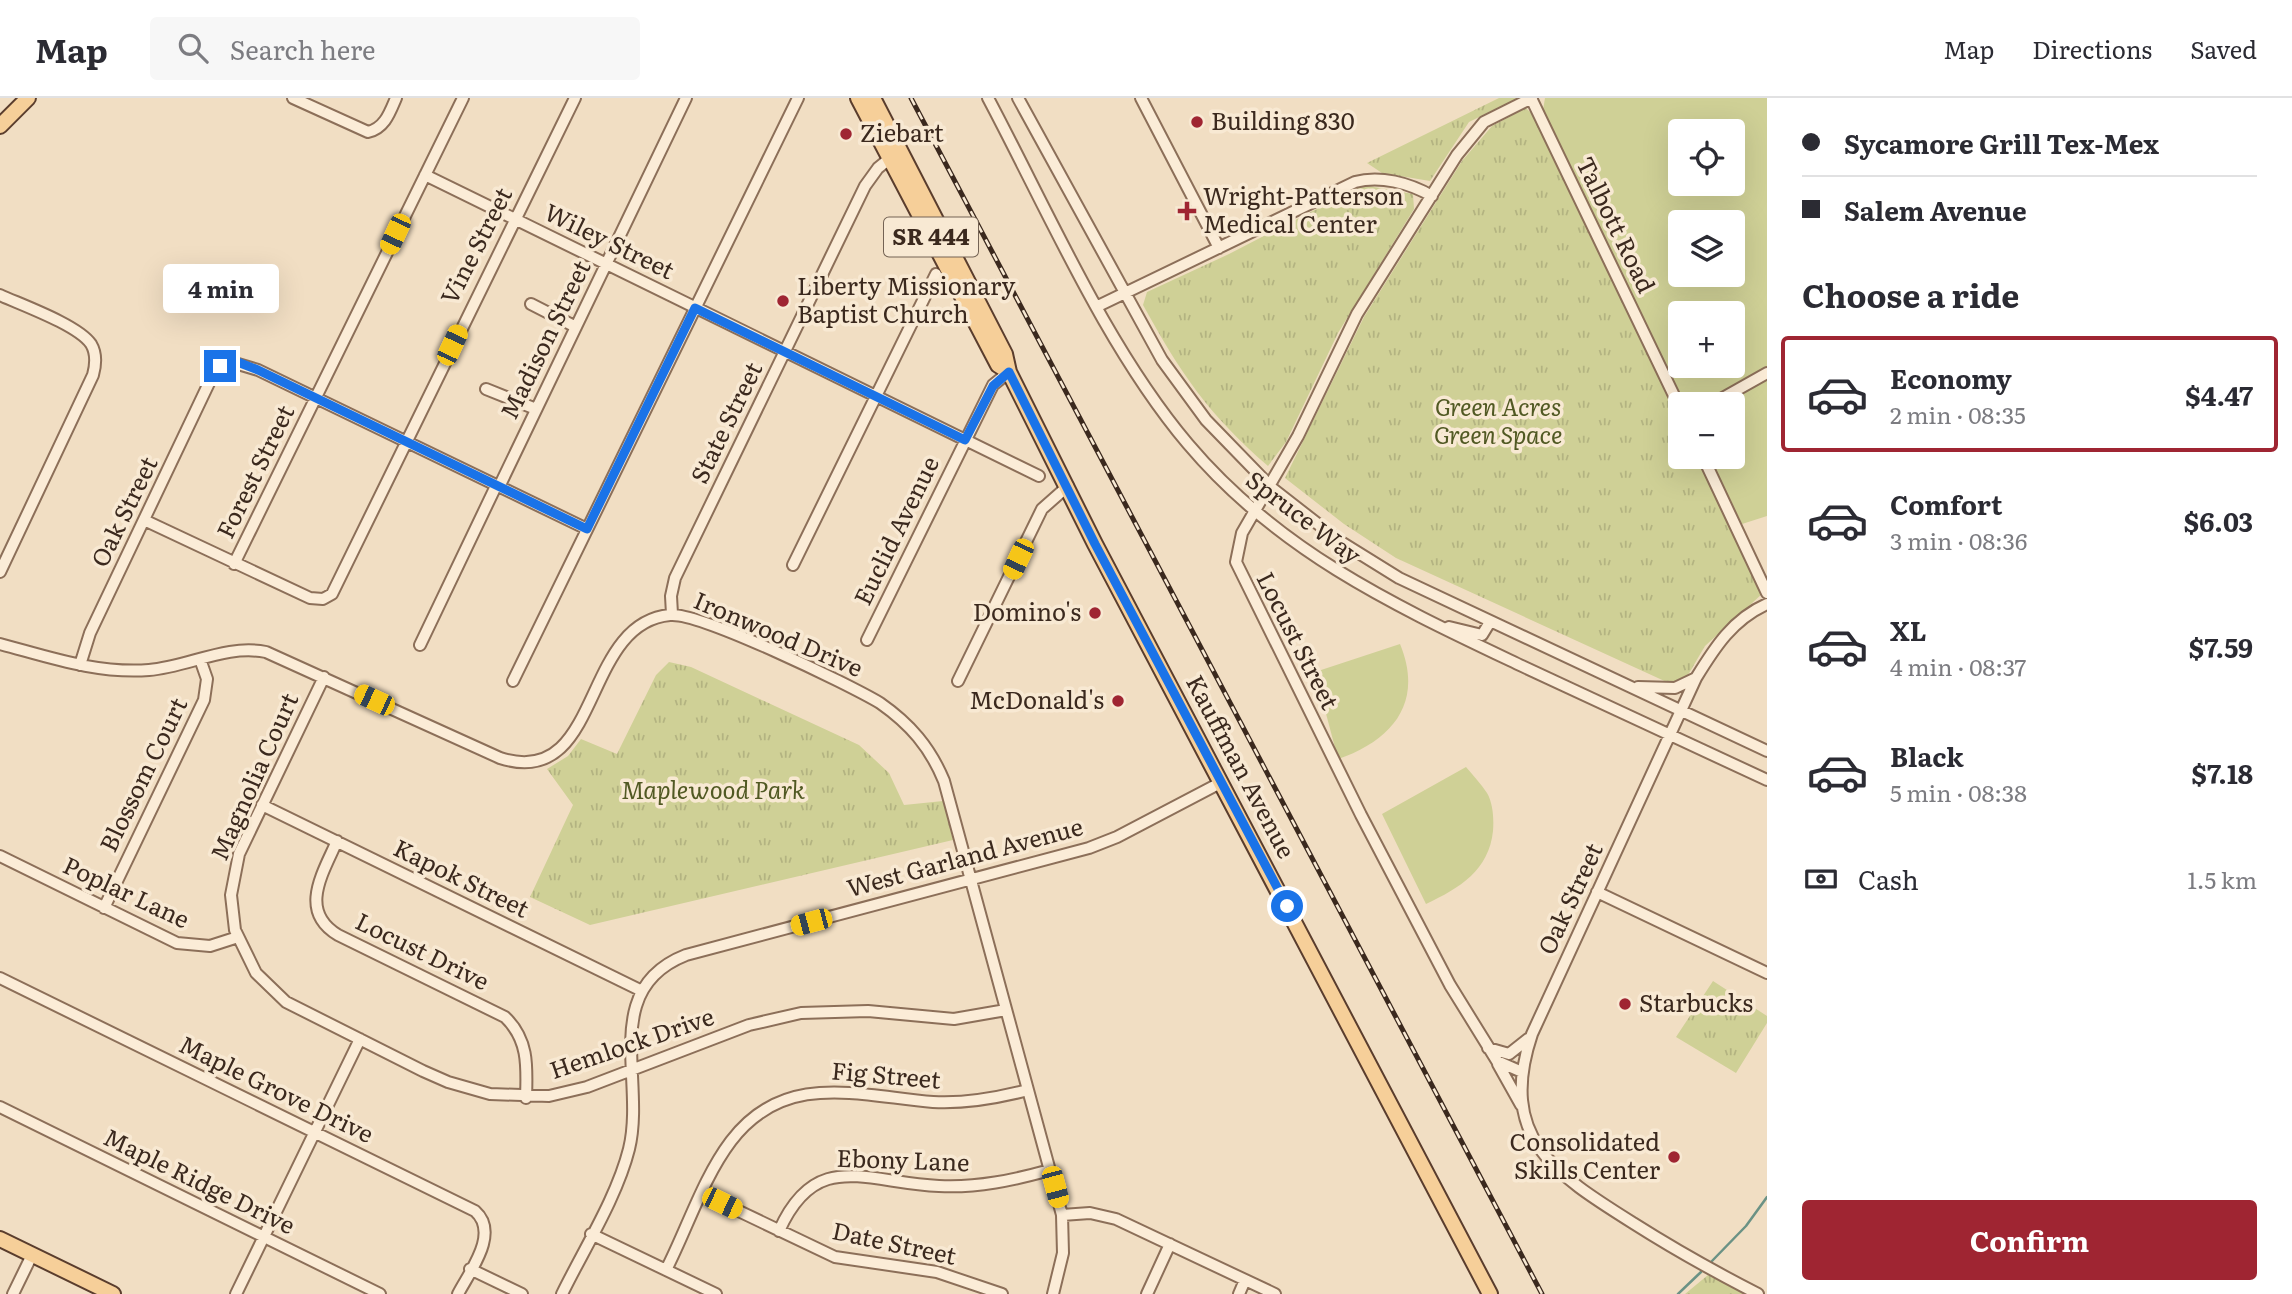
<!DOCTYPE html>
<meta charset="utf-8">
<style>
body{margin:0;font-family:Literata,serif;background:#f7f7f7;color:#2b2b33;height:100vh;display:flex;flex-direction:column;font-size:26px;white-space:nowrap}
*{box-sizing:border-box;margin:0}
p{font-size:23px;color:#7c7c81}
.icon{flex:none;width:38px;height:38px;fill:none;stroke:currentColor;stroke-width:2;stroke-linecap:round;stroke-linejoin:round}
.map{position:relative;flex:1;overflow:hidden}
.side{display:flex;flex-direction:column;background:#fff;width:525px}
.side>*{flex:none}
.banner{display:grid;align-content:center;height:154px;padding:0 35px;background:#fff}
.fabs{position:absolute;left:1668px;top:21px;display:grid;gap:14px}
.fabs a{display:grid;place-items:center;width:77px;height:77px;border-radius:7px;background:#fff;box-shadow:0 7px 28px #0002;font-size:35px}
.end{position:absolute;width:32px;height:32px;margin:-16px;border:9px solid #1a73e8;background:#fff;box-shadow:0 0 0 4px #fff}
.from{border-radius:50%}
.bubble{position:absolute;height:49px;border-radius:7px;background:#fff;box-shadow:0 7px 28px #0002;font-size:23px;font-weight:700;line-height:49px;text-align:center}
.car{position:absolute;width:21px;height:42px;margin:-21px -10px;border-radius:9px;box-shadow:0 0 5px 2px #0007;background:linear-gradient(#f5c518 24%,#345 0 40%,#f5c518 0 76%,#345 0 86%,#f5c518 0)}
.banner b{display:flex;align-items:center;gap:24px;height:66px;font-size:26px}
.banner b+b{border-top:2px solid #e1e1e2}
.banner i{width:18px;height:18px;background:#2b2b33}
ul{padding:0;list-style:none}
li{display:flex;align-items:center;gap:21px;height:116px;margin:0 14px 10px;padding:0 21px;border:4px solid transparent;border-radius:7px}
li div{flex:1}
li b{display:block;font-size:26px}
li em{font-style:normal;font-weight:700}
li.current{border-color:#9f2532}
li>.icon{width:63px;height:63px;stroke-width:1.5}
h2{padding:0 35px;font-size:32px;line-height:84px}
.pay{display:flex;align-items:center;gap:18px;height:77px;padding:0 35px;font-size:26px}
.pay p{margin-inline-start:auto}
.cta{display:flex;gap:14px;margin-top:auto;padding:14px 35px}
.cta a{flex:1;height:80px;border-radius:7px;background:#9f2532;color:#fff;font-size:28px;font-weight:700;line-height:80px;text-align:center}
header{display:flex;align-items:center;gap:42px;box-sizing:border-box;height:98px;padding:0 35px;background:#fff;border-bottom:2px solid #e1e1e2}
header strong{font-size:33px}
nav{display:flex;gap:38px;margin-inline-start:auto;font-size:24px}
.search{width:490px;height:63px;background:#f7f7f7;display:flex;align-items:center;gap:18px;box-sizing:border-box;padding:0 24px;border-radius:7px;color:#7c7c81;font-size:26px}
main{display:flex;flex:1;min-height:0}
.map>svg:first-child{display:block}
.grass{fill:#cfd096;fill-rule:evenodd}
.park{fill:url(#park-tufts)}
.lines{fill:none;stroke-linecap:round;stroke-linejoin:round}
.stream{stroke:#6b9285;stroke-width:2.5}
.minor-casing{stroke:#8c6f59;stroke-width:14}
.major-casing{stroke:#5a3d2d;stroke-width:18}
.minor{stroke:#fbecd7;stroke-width:10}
.major{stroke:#f6cf99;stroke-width:14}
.rail-casing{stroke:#3b291e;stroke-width:5}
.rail{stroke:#f8e9d3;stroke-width:2.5;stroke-dasharray:8;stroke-linecap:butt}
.route{stroke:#1a73e8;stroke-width:9}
.poi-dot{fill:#9f2532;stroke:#f8e9d3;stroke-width:2.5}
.labels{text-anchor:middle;stroke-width:7;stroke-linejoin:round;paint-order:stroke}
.shield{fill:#f8e9d3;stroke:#746354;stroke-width:2}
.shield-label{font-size:23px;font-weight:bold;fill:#3b291e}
.poi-label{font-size:24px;fill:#3b291e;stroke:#f8e9d3;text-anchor:start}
.street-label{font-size:24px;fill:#3b291e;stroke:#f8e9d3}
.park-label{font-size:24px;font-style:italic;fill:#515923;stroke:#f8e9d3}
</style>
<header>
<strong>Map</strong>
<div class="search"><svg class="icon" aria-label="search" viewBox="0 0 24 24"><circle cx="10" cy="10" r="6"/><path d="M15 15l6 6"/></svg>Search here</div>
<nav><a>Map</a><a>Directions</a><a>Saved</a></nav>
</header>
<main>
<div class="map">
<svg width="1767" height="1196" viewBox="0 0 1767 1196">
<defs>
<pattern id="park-tufts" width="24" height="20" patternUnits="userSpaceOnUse" patternTransform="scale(1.75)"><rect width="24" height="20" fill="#cfd096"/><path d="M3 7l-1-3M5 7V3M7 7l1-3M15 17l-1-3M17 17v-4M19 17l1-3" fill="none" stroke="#b3b381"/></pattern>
</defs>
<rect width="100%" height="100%" fill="#f1dec3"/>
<path class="grass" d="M 1545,0 L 1767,0 L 1767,418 L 1742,426 L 1709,359 L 1732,359 L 1732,306 L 1684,306 L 1543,12 ZM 1680,33 L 1732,33 L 1732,86 L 1680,86 ZM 1680,124 L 1732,124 L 1732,177 L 1680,177 ZM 1680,215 L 1732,215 L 1732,268 L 1680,268 Z
M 1400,546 C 1424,604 1393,642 1338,661 L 1315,574 Z
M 1466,669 C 1473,677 1481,686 1487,695 C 1493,705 1494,721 1493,733 C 1489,772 1460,790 1426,806 L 1382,716 Z"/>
<path class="park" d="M 1499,0 L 1518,0 L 1469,24 L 1430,83 L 1382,75 L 1367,65 Z
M 1526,10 L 1534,18 L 1680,321 L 1680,359 L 1698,359 L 1762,496 L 1705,548 L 1685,582 L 1671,586 L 1396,460 L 1344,426 L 1285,380 L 1364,219 L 1462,63 L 1492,28 Z
M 1363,87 L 1413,96 L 1414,111 L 1338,235 L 1286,344 L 1268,368 C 1208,316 1181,276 1143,207 L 1147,194 L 1229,156 Z
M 669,564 L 691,569 L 859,647 L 889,675 L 904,707 L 943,703 L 953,742 L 590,827 L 530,799 L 573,707 L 547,671 L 568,658 L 581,641 L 617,656 L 656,577 Z
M 1713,883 L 1767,918 L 1767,925 L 1736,975 L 1676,939 Z
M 1708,1177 L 1746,1196 L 1685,1196 Z"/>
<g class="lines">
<path class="stream" d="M 1711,1164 L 1746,1128 L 1767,1099
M 1678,1196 L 1701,1174"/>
<defs>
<path id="minor" d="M 293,0 L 368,34 C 385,30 390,14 396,0
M 988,0 C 1048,113 1106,249 1188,346 C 1280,455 1396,508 1522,568 C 1604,606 1685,644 1767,682
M 1018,0 L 1162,262 L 1206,322 L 1273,391 L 1341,444 L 1399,480 L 1767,653
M 1141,0 L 1219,150
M 1531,0 L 1680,310
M 425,77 L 1039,378
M 0,197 C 22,207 78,227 91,246 C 97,256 96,266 93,277 L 0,474
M 531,206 L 576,229
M 1098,208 L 1355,84 C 1380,77 1409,85 1432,98
M 486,291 L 536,311
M 1712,306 L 1767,275
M 1703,359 L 1767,495
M 499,389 L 686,0
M 144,422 L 310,500 L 323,501 L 332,496 L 575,0
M 234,466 L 463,0
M 793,467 L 936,176
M 672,516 L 671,498 L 675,480 L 865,88 L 878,70 L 894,57
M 1449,529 L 1482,537 L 1490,524
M 867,542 L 993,287 L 1009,274
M 0,546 C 49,559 97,576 149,572 C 188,569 226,546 266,554 L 500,660 C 603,693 580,525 670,517 C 700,514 848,586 880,605 C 910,626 930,649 944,683 L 1062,1117 L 1063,1155 L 1053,1196
M 420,547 L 496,388
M 80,567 L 90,535 L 209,285 L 220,268 L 228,263 L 258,272 L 587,431
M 324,579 L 239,756 L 231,797 L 235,832 L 256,875 L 286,904 L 423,973 L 448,984 L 490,996 L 549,998 L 587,989 L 749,927 L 801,915 L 868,913 L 954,921 L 1006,912
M 513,583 L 798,0
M 958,583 L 1042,411 L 1068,388
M 1638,589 L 1675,590 L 1696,580
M 262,707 L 642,893
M 337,743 C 323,775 298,813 338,837 L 505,919 C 529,942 527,969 526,1000
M 0,758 L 177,845 L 210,848 L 238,839
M 1597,794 L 1767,875
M 104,810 L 204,602 L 207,581 L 200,561
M 0,880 L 475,1113 C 500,1135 470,1173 458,1196
M 1488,950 L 1509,956 L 1528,941
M 1498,966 L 1521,1007
M 1522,974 L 1497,963 L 1450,887 L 1361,717 L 1236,464 L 1242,435 L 1298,338 L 1357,216 L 1457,57 L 1484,24 L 1532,0
M 0,1009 L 380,1196
M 703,1096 L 835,1159 L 937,1174 L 1002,1196
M 1062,1117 L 1090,1115 L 1116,1121 L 1275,1196
M 779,1133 C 816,1050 866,1085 939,1088 C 977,1090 1014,1082 1050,1072
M 591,1136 L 716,1196
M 470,1171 L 522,1196
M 666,1172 C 687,1131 703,1080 731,1043 C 785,972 859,998 933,1004 C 966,1006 997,1000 1028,992
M 13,1196 L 32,1157
M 236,1196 L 360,941
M 562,1196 C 584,1151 617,1099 629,1051 C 646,982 599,891 686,857 L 1089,750 L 1117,739 L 1222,684
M 1147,1196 L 1170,1146
M 1239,1196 L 1245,1182
M 1758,1196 C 1715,1174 1674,1151 1633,1125 C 1555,1076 1497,1040 1532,936 L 1696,580 C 1715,549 1733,521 1767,506"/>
<path id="major" d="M 858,0 L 998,267 L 1009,274
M 873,0 L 1005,256 L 1009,274 L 1095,446 L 1490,1196
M 0,28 L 28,0
M 0,1141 L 113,1196"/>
</defs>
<use href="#minor" class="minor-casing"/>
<use href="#major" class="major-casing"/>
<use href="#minor" class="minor"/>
<use href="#major" class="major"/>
<defs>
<path id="rail" d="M 911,0 L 1542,1196"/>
</defs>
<use href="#rail" class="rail-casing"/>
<use href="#rail" class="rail"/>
</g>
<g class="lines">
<path class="route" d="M 220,268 L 235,263 L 258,272 L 587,431 L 695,210 L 965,342 L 993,288 L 1009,274 L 1095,446 L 1287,808"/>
</g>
<g class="poi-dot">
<circle cx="1197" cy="24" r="7"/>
<circle cx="846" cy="36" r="7"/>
<path d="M1183.5 102.5h7v7h7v7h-7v7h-7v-7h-7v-7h7z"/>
<circle cx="783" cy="203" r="7"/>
<circle cx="1095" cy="515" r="7"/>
<circle cx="1118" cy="603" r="7"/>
<circle cx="1625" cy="906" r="7"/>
<circle cx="1674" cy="1059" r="7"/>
</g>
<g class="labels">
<rect class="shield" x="884" y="119.5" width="94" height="39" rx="5"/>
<g class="shield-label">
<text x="931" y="147">SR 444</text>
</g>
<g class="poi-label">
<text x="1211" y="32">Building 830</text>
<text x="860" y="44">Ziebart</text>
<text x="1203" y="107">Wright-Patterson<tspan x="1203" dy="28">Medical Center</tspan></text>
<text x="797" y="197">Liberty Missionary<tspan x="797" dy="28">Baptist Church</tspan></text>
<text x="1081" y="523" text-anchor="end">Domino's</text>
<text x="1104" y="611" text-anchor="end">McDonald's</text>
<text x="1639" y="914">Starbucks</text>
<text x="1660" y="1053" text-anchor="end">Consolidated<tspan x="1660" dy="28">Skills Center</tspan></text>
</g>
<g class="street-label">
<text transform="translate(1615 127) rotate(64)" y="8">Talbott Road</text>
<text transform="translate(609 144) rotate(26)" y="8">Wiley Street</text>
<text transform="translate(477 148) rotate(-63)" y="8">Vine Street</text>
<text transform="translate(546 242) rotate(-64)" y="8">Madison Street</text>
<text transform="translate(727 325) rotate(-64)" y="8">State Street</text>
<text transform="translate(256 374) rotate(-64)" y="8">Forest Street</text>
<text transform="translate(125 414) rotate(-64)" y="8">Oak Street</text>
<text transform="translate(1303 420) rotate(37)" y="8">Spruce Way</text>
<text transform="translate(897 433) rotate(-64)" y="8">Euclid Avenue</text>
<text transform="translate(778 537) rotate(23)" y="8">Ironwood Drive</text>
<text transform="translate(1297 543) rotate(63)" y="8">Locust Street</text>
<text transform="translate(1240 669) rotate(62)" y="8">Kauffman Avenue</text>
<text transform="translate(144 677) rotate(-64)" y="8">Blossom Court</text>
<text transform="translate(255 679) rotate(-66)" y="8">Magnolia Court</text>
<text transform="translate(965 760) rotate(-15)" y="8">West Garland Avenue</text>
<text transform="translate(461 781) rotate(26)" y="8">Kapok Street</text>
<text transform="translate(126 795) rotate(25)" y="8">Poplar Lane</text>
<text transform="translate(1571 801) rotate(-65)" y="8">Oak Street</text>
<text transform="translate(422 854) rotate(26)" y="8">Locust Drive</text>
<text transform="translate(632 946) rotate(-19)" y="8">Hemlock Drive</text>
<text transform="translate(886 978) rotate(5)" y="8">Fig Street</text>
<text transform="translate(276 992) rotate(26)" y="8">Maple Grove Drive</text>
<text transform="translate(903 1063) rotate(2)" y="8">Ebony Lane</text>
<text transform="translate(199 1084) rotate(26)" y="8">Maple Ridge Drive</text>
<text transform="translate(894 1146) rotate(12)" y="8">Date Street</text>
</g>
<g class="park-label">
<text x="1498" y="318">Green Acres<tspan x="1498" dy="28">Green Space</tspan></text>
<text x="713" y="701">Maplewood Park</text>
</g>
</g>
</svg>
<div class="fabs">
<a><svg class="icon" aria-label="locate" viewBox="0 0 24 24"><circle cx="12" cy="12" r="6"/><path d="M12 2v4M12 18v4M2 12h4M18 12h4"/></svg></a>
<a><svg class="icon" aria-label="layers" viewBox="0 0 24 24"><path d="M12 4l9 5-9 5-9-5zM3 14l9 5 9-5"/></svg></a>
<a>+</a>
<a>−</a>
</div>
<i class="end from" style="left:1287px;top:808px"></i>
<i class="end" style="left:220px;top:268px"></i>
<div class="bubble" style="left:163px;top:166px;width:116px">4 min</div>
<i class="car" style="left:395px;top:136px;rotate:205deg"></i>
<i class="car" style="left:452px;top:247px;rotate:25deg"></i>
<i class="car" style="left:1018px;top:461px;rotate:205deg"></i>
<i class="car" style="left:374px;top:602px;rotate:295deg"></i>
<i class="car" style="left:811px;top:824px;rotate:255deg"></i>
<i class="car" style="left:1055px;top:1089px;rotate:165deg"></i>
<i class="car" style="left:722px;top:1105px;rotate:116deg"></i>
</div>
<section class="side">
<div class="banner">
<b><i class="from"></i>Sycamore Grill Tex-Mex</b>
<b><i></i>Salem Avenue</b>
</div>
<h2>Choose a ride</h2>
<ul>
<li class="current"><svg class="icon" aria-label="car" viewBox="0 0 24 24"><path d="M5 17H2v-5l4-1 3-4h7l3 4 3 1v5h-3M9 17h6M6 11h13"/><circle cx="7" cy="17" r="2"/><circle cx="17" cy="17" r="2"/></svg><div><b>Economy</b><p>2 min · 08:35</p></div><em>$4.47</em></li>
<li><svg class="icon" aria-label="car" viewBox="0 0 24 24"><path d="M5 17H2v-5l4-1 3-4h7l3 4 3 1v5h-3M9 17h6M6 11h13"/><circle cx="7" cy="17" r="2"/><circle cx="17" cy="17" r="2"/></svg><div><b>Comfort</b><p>3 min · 08:36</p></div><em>$6.03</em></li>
<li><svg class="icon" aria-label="car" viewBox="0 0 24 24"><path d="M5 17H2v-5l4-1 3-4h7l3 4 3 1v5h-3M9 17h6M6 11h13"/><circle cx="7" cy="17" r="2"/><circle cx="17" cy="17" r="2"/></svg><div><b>XL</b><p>4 min · 08:37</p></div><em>$7.59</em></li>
<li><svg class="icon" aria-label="car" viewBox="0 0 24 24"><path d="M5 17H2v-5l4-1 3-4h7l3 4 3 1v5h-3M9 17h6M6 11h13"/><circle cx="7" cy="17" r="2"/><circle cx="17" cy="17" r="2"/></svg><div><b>Black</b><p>5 min · 08:38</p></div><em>$7.18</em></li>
</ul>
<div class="pay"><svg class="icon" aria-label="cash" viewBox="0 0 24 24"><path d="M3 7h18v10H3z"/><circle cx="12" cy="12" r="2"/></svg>Cash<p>1.5 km</p></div>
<div class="cta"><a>Confirm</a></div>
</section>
</main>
